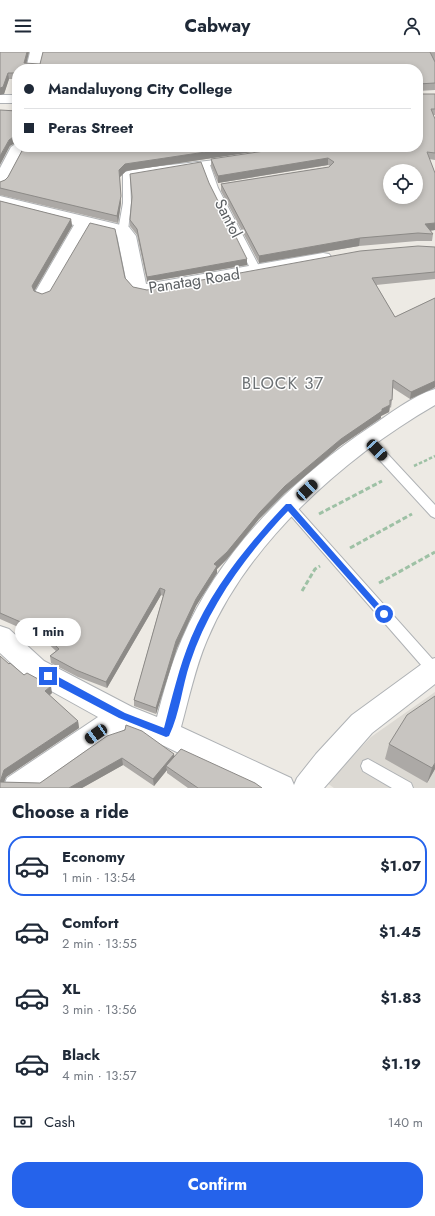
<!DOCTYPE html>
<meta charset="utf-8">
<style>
body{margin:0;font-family:Jost,sans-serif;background:#f6f6f7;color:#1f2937;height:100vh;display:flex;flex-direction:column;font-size:15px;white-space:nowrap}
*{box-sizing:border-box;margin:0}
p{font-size:13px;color:#747a83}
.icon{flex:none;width:22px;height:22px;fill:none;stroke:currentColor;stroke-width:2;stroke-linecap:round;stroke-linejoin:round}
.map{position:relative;height:736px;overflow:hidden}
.details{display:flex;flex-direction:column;background:#fff;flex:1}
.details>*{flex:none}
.top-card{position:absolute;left:12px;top:12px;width:411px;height:88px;border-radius:16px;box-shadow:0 2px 6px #0003;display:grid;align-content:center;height:88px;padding:0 12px;background:#fff}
.fabs{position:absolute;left:383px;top:112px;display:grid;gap:8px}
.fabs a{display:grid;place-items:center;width:40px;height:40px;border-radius:50%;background:#fff;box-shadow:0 2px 6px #0003;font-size:20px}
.end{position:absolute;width:18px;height:18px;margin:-9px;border:5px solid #2563eb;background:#fff;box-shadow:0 0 0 2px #fff}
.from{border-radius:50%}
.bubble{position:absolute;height:28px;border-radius:14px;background:#fff;box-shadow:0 2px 6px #0003;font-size:13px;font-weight:700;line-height:28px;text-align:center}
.car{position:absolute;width:12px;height:24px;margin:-12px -6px;border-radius:5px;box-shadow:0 0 3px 1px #0007;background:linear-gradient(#222 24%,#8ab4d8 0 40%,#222 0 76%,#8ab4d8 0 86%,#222 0)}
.top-card b{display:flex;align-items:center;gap:14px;height:38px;font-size:15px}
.top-card b+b{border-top:1px solid #e0e1e3}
.top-card i{width:10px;height:10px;background:#1f2937}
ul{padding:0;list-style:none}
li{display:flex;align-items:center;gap:12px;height:60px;margin:0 8px 6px;padding:0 4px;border:2px solid transparent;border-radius:16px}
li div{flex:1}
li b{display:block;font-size:15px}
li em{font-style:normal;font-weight:700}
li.active{border-color:#2563eb}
li>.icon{width:36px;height:36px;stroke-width:1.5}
h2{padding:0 12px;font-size:18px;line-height:48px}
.pay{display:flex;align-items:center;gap:10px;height:44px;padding:0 12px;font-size:15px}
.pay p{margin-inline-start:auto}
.primary-button{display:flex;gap:8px;margin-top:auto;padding:8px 12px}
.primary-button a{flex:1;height:46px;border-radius:16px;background:#2563eb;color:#fff;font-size:16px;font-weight:700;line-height:46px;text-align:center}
header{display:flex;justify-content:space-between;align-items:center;height:52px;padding:0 12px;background:#fff;font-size:18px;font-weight:700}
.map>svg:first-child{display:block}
.education{fill:#dcd9d3}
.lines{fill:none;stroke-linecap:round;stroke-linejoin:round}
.service-casing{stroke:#afb2b5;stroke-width:2}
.minor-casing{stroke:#afb2b5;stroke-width:2}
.path-far1{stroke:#9ec1a5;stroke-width:2.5;stroke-dasharray:3.5 2;stroke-linecap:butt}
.path{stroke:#9ec1a5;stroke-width:3;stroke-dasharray:5 2.5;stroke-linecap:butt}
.service{fill:#fff;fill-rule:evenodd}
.minor{fill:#fff;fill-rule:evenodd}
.wall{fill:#aca9a6}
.shaded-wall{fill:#8c8a87}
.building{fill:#c8c5c1;stroke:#8c8a87;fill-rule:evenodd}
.route{fill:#2563eb}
.labels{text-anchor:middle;stroke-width:3;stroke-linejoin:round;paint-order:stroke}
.street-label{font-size:16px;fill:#5c6063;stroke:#fff}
.neighbourhood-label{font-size:17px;letter-spacing:1px;fill:#6d7275;stroke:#fff}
</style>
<header><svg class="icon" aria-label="menu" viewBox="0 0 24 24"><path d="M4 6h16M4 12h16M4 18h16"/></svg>Cabway<svg class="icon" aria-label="person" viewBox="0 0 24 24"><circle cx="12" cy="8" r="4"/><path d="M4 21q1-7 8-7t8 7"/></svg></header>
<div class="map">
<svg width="435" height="736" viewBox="0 0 435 736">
<rect width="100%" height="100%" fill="#edeae4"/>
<path class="education" d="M 435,640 L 435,736 L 334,736 L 327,731 L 371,685 Z"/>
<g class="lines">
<defs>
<path id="service" d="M 225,107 L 229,109 L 228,111 L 210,113 L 218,136 L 261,218 L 259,220 L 253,220 L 251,218 L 210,136 L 202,114 L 130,124 L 131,151 L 128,179 L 126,181 L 120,181 L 118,179 L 123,151 L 123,121 L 133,117 Z
M 366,382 L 370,383 L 435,453 L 435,466 L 431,464 L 362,389 L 360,386 L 362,383 Z
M 289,449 L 293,451 L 435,610 L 435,624 L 429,622 L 285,457 L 283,454 L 285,451 Z
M 368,707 L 411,731 L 413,736 L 392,736 L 363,719 L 361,714 L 363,709 Z"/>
<path id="minor" d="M 30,0 L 44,0 L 40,17 L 26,17 Z
M 0,43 L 17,43 L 17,51 L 0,51 Z
M 17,91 L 17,95 L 27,95 L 8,131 L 6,134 L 0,136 L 0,116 L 11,95 Z
M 0,144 L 129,175 L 136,184 L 146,232 L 323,201 L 329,202 L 332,206 L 329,210 L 323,211 L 148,244 L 134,241 L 127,232 L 117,183 L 90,176 L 52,242 L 50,246 L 43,248 L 36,246 L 34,242 L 74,173 L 0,154 Z
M 435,337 L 435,353 C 345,405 248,490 207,588 C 195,616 189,646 181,675 L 291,726 L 294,733 L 297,726 L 316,702 L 352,663 L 426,609 L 435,606 L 435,632 L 372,681 L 324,736 L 251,736 L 156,690 L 125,677 L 41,736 L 3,736 L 7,726 L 98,665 L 26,625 L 0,601 L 0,574 L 9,577 L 44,609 L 132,655 L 157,665 C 164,639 171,612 182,587 C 219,500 292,427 370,375 C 390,362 412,344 435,337 Z"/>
</defs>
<use href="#service" class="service-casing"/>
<use href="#minor" class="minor-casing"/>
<path class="path-far1" d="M 414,414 L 435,404"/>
<path class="path" d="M 319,462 L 382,429
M 350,496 L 412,462
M 379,531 L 435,500
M 302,539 L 315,517 L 320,514"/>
<use href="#service" class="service"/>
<use href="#minor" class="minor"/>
</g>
<path class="wall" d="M 0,0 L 29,0 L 26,12 L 40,12 L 43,0 L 435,0 L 435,38 L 418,39 L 17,17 L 17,27 L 9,27 L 4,42 Z
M 435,42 L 435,63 L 433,63 L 435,67 L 435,108 L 429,107 L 435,121 L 435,178 L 430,179 L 433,182 L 432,189 L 417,189 L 359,194 L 259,211 L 221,139 L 221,132 L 329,115 L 330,114 L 328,113 L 218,131 L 211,114 L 211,107 L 418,95 Z
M 24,95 L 285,95 L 126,119 L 120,125 L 121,151 L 118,171 L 0,143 L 0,130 L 5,128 L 8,125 Z
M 209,131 L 247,213 L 147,230 L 137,183 L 130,174 L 130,168 L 132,146 Z
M 0,149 L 71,167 L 72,174 L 34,240 L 42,242 L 125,226 L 133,235 L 147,238 L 435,195 L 435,227 L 376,233 L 395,265 L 435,246 L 435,335 L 410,347 L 393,336 L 392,348 L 391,356 L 390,355 L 389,360 L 381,364 L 381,366 L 340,394 L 285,441 L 259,467 L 227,507 L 217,517 L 217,521 L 196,554 L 177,596 L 156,662 L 134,654 L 134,648 L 163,544 L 161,543 L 107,636 L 78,625 L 51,611 L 50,604 L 56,599 L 41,585 L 0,567 Z
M 9,612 L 24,623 L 52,641 L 49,644 L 78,669 L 79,676 L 6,725 L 4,730 L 40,731 L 107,684 L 175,704 L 262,736 L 188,736 L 167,721 L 167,718 L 154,734 L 123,713 L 82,736 L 0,736 Z
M 389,692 L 435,717 L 427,731 L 385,707 Z"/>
<path class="shaded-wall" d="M 27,0 L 29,0 L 25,17 L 24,11 Z
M 8,21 L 9,27 L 4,42 L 0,43 L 0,36 Z
M 16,83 L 17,90 L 10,94 L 0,113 L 0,104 L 9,88 Z
M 239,95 L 285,95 L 126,119 L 120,125 L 119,118 L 125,112 Z
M 328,106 L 328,113 L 218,131 L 218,124 Z
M 121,144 L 121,151 L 118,171 L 117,164 Z
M 71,167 L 72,174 L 33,241 L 32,234 Z
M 435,171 L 435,178 L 424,179 L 425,172 Z
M 360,186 L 359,194 L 259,211 L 259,204 Z
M 247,207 L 247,213 L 147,230 L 147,225 Z
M 435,329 L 435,335 L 434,336 L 410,347 L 411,340 Z
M 390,353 L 389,360 L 381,364 L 381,366 L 340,394 L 285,441 L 259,467 L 227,507 L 217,517 L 217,521 L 196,554 L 177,596 L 156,662 L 156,656 L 176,589 L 196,547 L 214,512 L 260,460 L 285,434 L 341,387 L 382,357 Z
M 160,536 L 161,543 L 107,636 L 106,630 Z
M 51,634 L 52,641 L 46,646 L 45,639 Z
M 78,669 L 79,676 L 6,725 L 2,736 L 1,736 L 0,730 L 4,718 Z
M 174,702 L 175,708 L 166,714 L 167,718 L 154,734 L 153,727 Z
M 122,706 L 123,713 L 82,736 L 69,736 Z
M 435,711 L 435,717 L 427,731 L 432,716 Z"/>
<path class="building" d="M 0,0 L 27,0 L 24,11 L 40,12 L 43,0 L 430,0 L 435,10 L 435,31 L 418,32 L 418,17 L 17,17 L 17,21 L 8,21 L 3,35 L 0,36 Z
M 418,42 L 435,42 L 435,57 L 431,57 L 435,67 L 435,101 L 427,100 L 435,121 L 435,171 L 425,172 L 433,182 L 418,181 L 360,186 L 259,204 L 221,132 L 329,115 L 334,110 L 328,106 L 218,124 L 211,107 L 291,95 L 418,95 ZM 390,119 L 416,119 L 416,145 L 390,145 Z
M 0,58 L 17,59 L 17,85 L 16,83 L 9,88 L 0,104 Z
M 24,95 L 239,95 L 125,112 L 119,118 L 121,144 L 117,164 L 0,136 L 0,130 L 5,128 L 8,125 Z
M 201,110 L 209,131 L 247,207 L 147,225 L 137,177 L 130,168 L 132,145 L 130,122 Z
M 0,149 L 71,167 L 32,234 L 34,239 L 42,242 L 50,239 L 90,171 L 115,177 L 125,226 L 133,235 L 147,238 L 360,199 L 418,194 L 435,195 L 435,220 L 372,226 L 395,265 L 435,246 L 435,329 L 411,340 L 393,328 L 392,348 L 390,348 L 390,353 L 382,357 L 382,359 L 341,387 L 285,434 L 260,460 L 227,500 L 214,512 L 217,514 L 196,547 L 176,589 L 156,656 L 134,648 L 165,538 L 160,536 L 106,630 L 76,618 L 50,604 L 59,597 L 39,578 L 0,561 Z
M 0,604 L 9,612 L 10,611 L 24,623 L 27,621 L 51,634 L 45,639 L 78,669 L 4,718 L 0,730 Z
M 435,644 L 435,711 L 432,716 L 389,692 L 407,663 Z
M 126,673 L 142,679 L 174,702 L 153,727 L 122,706 L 69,736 L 0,736 L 0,730 L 40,731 L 107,684 L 125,678 Z
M 181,697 L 255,731 L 262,736 L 198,736 L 166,714 Z"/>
<path class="route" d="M 286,452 L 291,452 L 386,560 L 386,564 L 381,564 L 288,459 C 247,502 209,553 190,611 C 182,635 180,661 169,684 L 166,685 L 119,666 L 45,627 L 45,621 L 51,621 L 125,661 L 164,676 C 172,646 179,615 191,586 C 212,536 249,491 286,452 Z"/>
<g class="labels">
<g class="street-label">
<text transform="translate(229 166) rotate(63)" y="6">Santol</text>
<text transform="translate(194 228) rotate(-9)" y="6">Panatag Road</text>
</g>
<g class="neighbourhood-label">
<text x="283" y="337">BLOCK 37</text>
</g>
</g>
</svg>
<div class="fabs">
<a><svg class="icon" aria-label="locate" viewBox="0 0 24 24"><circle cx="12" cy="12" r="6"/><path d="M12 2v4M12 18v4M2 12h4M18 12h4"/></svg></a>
</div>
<i class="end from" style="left:384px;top:562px"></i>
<i class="end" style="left:48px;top:624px"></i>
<div class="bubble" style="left:15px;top:566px;width:66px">1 min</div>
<i class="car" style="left:377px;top:398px;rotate:137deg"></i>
<i class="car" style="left:307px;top:438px;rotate:47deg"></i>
<i class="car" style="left:96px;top:682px;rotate:235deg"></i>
<div class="top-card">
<b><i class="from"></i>Mandaluyong City College</b>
<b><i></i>Peras Street</b>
</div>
</div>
<section class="details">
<h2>Choose a ride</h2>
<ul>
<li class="active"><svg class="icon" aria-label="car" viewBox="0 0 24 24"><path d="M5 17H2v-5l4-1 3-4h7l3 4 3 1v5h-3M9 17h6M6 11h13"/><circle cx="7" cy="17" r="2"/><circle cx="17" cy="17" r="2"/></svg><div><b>Economy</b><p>1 min · 13:54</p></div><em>$1.07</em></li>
<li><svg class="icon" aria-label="car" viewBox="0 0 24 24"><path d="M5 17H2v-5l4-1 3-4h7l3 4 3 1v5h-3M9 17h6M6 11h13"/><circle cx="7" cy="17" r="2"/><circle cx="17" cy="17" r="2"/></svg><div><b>Comfort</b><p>2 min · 13:55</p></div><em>$1.45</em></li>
<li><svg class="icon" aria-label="car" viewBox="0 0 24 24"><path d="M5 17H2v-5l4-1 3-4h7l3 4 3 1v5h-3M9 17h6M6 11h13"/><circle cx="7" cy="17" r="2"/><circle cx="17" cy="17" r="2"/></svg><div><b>XL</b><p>3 min · 13:56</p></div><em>$1.83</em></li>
<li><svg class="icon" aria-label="car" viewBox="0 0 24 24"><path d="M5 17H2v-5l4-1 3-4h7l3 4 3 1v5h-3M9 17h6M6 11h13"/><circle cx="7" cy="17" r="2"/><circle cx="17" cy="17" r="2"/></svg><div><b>Black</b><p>4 min · 13:57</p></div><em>$1.19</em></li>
</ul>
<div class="pay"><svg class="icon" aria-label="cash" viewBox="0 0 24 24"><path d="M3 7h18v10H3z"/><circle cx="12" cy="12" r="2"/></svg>Cash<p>140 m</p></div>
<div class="primary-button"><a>Confirm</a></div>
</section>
